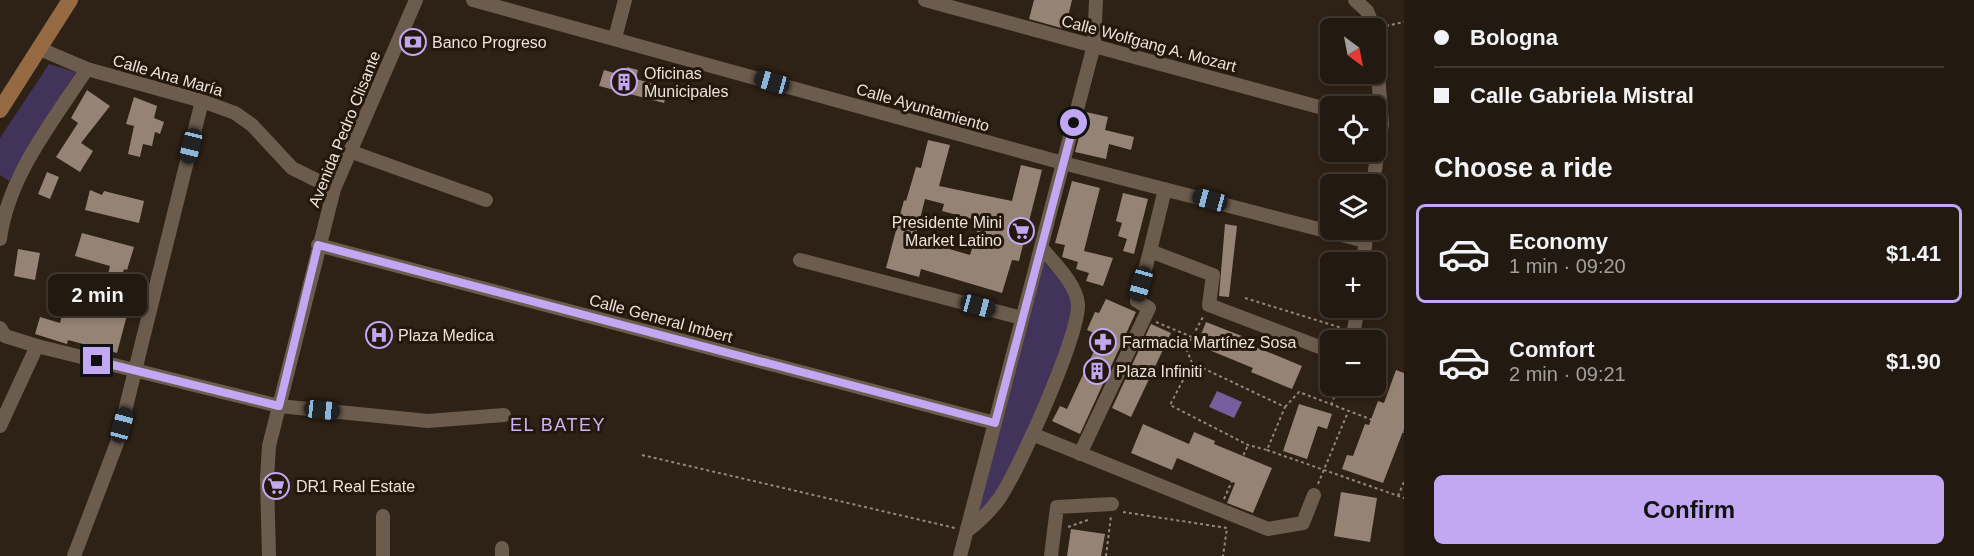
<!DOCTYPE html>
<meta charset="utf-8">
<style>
body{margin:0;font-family:Helvetica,sans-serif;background:#2e261e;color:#f1f3f6;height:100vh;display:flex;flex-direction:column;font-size:22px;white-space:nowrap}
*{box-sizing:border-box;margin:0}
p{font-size:20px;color:#a2a09f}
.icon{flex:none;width:33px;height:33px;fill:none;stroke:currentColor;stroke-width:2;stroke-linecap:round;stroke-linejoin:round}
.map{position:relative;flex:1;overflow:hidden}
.side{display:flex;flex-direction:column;background:#221910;width:570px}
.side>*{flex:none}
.banner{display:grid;align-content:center;height:132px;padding:0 30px;background:#221910}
.needle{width:39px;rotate:148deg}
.controls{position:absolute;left:1320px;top:18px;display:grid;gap:12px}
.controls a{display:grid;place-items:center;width:66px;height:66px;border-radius:9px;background:#221910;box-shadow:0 3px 9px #0003,0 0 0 2px #3f3830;font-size:30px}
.end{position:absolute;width:27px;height:27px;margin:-14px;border:8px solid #c2a8f3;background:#111;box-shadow:0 0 0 3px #111}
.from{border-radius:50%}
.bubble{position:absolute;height:42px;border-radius:9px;background:#221910;box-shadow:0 3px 9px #0003,0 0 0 2px #3f3830;font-size:20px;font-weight:700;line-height:42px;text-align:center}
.car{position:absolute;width:18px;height:36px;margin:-18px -9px;border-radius:8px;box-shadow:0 0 4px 2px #0007;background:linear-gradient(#222 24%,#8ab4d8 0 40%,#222 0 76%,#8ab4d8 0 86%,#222 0)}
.banner b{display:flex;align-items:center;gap:21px;height:57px;font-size:22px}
.banner b+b{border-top:2px solid #3f3830}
.banner i{width:15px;height:15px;background:#f1f3f6}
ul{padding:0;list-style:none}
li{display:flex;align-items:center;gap:18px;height:99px;margin:0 12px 9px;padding:0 18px;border:3px solid transparent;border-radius:9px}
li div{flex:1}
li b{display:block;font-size:22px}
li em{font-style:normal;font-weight:700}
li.selected{border-color:#c2a8f3}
li>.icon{width:54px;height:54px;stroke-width:1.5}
h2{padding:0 30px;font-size:27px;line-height:72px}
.action{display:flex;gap:12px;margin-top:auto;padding:12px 30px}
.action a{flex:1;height:69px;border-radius:9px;background:#c2a8f3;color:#111;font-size:24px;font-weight:700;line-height:69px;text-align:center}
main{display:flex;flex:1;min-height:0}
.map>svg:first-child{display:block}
.green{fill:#413359}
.water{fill:#755e9d}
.building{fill:#958475;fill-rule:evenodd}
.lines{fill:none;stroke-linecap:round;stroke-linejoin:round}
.path{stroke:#92877d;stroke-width:2;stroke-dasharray:3 3;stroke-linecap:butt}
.minor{stroke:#6c5c4e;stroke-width:14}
.major{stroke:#956a42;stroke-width:16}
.route{stroke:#c2a8f3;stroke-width:8}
.labels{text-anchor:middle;stroke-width:6;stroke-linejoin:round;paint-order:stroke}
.poi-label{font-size:16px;fill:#ebe2da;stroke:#24170b;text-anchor:start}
.street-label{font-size:16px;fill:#ebe2da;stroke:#24170b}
.neighbourhood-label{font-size:18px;letter-spacing:1.5px;fill:#ccb4fa;stroke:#24170b}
</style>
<main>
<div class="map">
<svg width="1404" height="556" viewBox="0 0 1404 556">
<rect width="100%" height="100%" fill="#2e2115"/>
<path class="green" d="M 49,64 L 76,72 L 9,181 L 0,175 L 0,138 Z
M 1041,259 C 1051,271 1071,288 1072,304 C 1075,329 1015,467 1000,494 C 994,504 983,513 975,521 Z"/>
<path class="water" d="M 1217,391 L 1242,402 L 1234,418 L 1209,407 Z"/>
<path class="building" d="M 1034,0 L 1072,0 L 1065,29 L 1029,19 Z
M 627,67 L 638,70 L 636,79 L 668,88 L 664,103 L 599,86 L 604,70 L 625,76 Z
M 87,90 L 110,106 L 81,143 L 93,151 L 80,172 L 56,157 L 78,123 L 71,118 Z
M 134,97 L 157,106 L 154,118 L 164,122 L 160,134 L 155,132 L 152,146 L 143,144 L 140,157 L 128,154 L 134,126 L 126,124 Z
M 1086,112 L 1108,117 L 1105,130 L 1134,137 L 1131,150 L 1109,144 L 1106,159 L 1075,152 Z
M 928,140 L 950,145 L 939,186 L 1012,201 L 1021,165 L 1042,170 L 1019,261 L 1012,260 L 1002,293 L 921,269 L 919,277 L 886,268 L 904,200 L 906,201 L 916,167 L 921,168 ZM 925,199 L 944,204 L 942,211 L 980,221 L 970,255 L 915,239 Z
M 47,172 L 59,177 L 50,199 L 38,194 Z
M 1072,181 L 1100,188 L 1084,251 L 1113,258 L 1103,286 L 1086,281 L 1089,273 L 1076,269 L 1078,262 L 1062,257 L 1065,245 L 1055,243 Z
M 90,190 L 102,195 L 104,191 L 144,201 L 139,223 L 85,210 Z
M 1123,193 L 1148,199 L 1134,254 L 1123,251 L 1127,239 L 1118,236 L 1122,223 L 1116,221 Z
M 1225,224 L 1237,226 L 1229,297 L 1219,296 Z
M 82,233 L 134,247 L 127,270 L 124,269 L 113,311 L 127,315 L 117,353 L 68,340 L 67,344 L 35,334 L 40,317 L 60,323 L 65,304 L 86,310 L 87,304 L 100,307 L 110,266 L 75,256 Z
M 18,249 L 40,253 L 35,280 L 14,276 Z
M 1106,299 L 1136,312 L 1080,434 L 1052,421 L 1060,406 L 1067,409 L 1101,336 L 1087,330 L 1095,312 L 1099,313 Z
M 1206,322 L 1247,338 L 1246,343 L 1302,366 L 1292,389 L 1251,372 L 1253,368 L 1197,345 Z
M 1151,324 L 1171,333 L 1131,417 L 1112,408 Z
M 1396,370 L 1404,373 L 1404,429 L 1383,483 L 1342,469 L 1347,455 L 1353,456 L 1365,424 L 1369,425 L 1378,401 L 1384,403 Z
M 1299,404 L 1332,414 L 1327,429 L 1318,426 L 1307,459 L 1283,451 Z
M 1143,424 L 1189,444 L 1194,432 L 1215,441 L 1214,444 L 1272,468 L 1253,513 L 1227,503 L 1235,483 L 1177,458 L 1172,470 L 1131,453 Z
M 1341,492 L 1377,498 L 1370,542 L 1334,536 Z
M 1071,529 L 1105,534 L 1101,556 L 1067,556 Z"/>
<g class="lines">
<path class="path" d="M 1386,26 L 1404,22
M 1245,298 L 1342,328
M 1156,322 L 1192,337
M 1192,363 L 1285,407 L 1267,450 L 1248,445 L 1170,405 Z
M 1192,363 L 1186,348 L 1203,317
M 1331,405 L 1339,386
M 1285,407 L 1299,392 L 1404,432
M 1267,450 L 1404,498
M 642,455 L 955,528
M 1318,484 L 1348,412
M 1398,496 L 1404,482
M 1224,499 L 1248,445
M 1123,512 L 1227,528 L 1223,556
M 1068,527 L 1088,520
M 1106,556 L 1111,516"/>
<path class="minor" d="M 473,0 L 1063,163 L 1365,241
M 925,0 L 1330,110
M 1355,0 L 1367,11 L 1374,28
M 615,38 L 625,0
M 40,49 L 87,69 L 202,101 L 235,113 L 252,125 L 292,168 L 334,189
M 349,151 L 486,200
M 1375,170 L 1382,124 L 1376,50
M 0,239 C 8,176 53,121 87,69
M 318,245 L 995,423
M 1150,251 L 1165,189
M 800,260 L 1022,318
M 1363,262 L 1367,230
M 0,328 L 5,336 L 37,346 L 279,406 L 428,421 L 504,415
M 1352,340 L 1358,308
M 0,426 L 37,346
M 1032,434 L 1268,529 L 1303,523 L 1314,495
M 1080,454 L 1149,308 L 1137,301 L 1150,251 L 1213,275 L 1209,305 L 1330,351
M 383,516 L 383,556
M 967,531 C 979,522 990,511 999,499 C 1019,470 1079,336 1078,304 C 1076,283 1053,262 1041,247
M 74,556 L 117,443 L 202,101
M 269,556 L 267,479 L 269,446 L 334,189 L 416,0
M 502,556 L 502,548
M 960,556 L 1094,45 L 1096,0
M 1051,556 L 1057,507 L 1112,504"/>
<path class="major" d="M 0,110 L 70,0"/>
</g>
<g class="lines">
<path class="route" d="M 97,361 L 279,406 L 318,245 L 995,423 L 1074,123"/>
</g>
<defs>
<symbol id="bank-ring" viewBox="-11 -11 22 22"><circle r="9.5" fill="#24170b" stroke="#c2a8f3" stroke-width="1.5"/><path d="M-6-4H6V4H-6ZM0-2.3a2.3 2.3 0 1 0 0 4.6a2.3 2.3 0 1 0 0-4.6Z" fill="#c2a8f3"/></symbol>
<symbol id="building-ring" viewBox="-11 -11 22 22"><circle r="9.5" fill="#24170b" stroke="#c2a8f3" stroke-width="1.5"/><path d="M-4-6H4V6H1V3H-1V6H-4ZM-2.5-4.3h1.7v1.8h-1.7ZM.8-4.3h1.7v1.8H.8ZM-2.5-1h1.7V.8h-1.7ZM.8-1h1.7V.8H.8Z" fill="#c2a8f3"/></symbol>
<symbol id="supermarket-ring" viewBox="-11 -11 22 22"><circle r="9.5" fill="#24170b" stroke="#c2a8f3" stroke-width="1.5"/><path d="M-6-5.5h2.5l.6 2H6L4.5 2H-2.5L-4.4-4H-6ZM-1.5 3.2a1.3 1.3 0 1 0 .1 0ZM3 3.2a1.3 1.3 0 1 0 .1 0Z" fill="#c2a8f3"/></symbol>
<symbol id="hospital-ring" viewBox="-11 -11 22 22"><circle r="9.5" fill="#24170b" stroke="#c2a8f3" stroke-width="1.5"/><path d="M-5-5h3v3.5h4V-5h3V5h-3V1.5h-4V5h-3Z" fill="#c2a8f3"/></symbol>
<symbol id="pharmacy-ring" viewBox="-11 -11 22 22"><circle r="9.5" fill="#24170b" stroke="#c2a8f3" stroke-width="1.5"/><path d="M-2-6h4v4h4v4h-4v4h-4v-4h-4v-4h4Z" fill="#c2a8f3"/></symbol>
</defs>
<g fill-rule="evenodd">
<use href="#bank-ring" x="398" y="27" width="30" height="30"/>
<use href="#building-ring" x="609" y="67" width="30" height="30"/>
<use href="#supermarket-ring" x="1006" y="216" width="30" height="30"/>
<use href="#hospital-ring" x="364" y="320" width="30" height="30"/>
<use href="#pharmacy-ring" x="1088" y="327" width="30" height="30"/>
<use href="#building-ring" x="1082" y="356" width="30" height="30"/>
<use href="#supermarket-ring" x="261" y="471" width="30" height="30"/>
</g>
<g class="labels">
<g class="poi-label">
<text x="432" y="48">Banco Progreso</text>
<text x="644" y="79">Oficinas<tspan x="644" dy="18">Municipales</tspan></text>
<text x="1002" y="228" text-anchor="end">Presidente Mini<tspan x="1002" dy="18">Market Latino</tspan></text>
<text x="398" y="341">Plaza Medica</text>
<text x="1122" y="348">Farmacia Martínez Sosa</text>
<text x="1116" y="377">Plaza Infiniti</text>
<text x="296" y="492">DR1 Real Estate</text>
</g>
<g class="street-label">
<text transform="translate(1149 43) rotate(15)" y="6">Calle Wolfgang A. Mozart</text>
<text transform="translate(168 75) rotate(16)" y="6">Calle Ana María</text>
<text transform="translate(923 107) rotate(16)" y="6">Calle Ayuntamiento</text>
<text transform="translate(344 129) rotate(-68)" y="6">Avenida Pedro Clisante</text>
<text transform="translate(661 318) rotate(15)" y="6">Calle General Imbert</text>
</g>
<g class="neighbourhood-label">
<text x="558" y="431">EL BATEY</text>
</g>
</g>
</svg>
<div class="controls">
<a><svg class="needle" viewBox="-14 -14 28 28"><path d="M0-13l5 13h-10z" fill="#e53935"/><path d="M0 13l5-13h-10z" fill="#a2a09f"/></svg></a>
<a><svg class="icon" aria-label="locate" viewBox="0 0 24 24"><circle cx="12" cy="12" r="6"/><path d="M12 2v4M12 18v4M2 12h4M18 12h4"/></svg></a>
<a><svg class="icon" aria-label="layers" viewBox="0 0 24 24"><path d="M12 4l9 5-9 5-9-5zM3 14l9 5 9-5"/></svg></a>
<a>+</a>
<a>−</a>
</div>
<i class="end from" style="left:1074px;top:123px"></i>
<i class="end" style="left:97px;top:361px"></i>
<div class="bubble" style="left:48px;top:274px;width:99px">2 min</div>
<i class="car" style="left:772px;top:82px;rotate:286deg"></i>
<i class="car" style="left:191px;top:146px;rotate:194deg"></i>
<i class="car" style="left:1210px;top:200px;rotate:285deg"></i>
<i class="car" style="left:1141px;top:284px;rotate:196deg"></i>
<i class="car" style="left:978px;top:306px;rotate:105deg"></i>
<i class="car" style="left:322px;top:410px;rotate:96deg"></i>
<i class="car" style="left:122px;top:425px;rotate:15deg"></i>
</div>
<section class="side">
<div class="banner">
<b><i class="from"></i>Bologna</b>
<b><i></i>Calle Gabriela Mistral</b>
</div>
<h2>Choose a ride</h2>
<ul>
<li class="selected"><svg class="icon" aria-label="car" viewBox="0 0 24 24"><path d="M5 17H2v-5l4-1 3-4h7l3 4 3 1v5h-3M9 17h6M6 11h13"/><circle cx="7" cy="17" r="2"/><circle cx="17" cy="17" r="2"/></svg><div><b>Economy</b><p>1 min · 09:20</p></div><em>$1.41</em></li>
<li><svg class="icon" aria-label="car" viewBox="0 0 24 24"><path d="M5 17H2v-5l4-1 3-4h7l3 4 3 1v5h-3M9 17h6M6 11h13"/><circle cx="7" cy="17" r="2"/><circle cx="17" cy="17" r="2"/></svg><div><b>Comfort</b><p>2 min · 09:21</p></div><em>$1.90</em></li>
</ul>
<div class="action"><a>Confirm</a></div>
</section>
</main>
